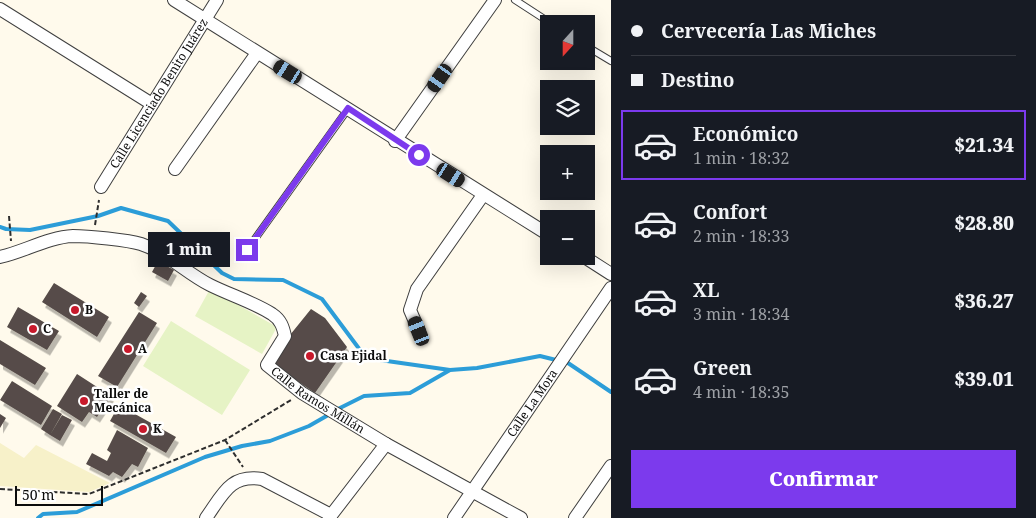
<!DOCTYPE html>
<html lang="es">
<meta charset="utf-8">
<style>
body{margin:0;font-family:"Noto Serif",serif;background:#242831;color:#f1f3f6;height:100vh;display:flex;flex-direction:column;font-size:19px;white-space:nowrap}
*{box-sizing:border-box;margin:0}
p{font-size:16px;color:#9ea1a6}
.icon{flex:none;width:28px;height:28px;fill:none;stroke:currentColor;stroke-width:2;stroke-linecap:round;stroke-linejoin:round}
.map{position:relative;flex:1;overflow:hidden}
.panel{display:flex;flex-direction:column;background:#171b24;width:425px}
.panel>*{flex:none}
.top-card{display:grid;align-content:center;height:110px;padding:0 20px;background:#171b24}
.needle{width:32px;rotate:201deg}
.tools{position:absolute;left:540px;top:15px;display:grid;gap:10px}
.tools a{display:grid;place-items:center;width:55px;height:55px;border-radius:0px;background:#171b24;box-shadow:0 5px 20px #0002;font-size:25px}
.scale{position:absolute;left:15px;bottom:12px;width:88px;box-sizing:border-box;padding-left:5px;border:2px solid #0c0c0c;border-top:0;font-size:14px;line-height:18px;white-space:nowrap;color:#0c0c0c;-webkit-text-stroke:4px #fff;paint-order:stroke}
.end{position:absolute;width:22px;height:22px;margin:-11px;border:6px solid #7c3aed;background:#fff;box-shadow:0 0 0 2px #fff}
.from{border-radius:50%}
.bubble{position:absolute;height:35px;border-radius:0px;background:#171b24;box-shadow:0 5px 20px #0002;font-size:16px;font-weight:800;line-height:35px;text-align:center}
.car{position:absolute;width:15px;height:30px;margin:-15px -8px;border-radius:6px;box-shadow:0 0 4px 1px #0007;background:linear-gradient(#222 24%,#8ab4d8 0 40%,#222 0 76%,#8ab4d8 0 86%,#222 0)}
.top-card b{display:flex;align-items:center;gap:18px;height:48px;font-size:19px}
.top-card b+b{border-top:1px solid #363941}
.top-card i{width:12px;height:12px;background:#f1f3f6}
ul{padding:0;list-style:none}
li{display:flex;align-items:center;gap:15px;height:70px;margin:0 10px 8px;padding:0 10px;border:2px solid transparent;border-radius:0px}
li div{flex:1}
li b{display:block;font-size:19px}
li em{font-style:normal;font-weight:800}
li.selected{border-color:#7c3aed}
li>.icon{width:45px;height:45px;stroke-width:1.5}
.action{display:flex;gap:10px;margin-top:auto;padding:10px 20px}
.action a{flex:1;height:58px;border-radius:0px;background:#7c3aed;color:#fff;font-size:20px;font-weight:800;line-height:58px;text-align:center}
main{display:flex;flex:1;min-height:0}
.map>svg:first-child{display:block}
.farmland{fill:#f7f1c9}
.pitch{fill:#e6f3c5}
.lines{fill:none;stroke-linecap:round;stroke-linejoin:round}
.stream{stroke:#2c9dd8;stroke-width:4}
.building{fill:#564c48;filter:url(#shadow)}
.service-casing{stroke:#3f3f3f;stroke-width:8}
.minor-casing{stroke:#3f3f3f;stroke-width:14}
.path{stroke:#2e2e2e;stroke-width:2;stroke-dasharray:5 2.5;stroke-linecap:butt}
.service{stroke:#fff;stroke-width:6}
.minor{stroke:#fff;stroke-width:12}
.route{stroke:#7c3aed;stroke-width:6}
.poi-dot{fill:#c8192b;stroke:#fff;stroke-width:2}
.labels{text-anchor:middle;stroke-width:5;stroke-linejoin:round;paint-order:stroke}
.street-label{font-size:12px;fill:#0c0c0c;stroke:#fff}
.poi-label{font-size:12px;font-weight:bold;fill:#0c0c0c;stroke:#fff;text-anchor:start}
</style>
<main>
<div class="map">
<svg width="611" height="518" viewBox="0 0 611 518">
<defs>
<filter id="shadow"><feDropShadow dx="3" dy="5.5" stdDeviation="0" flood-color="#0004"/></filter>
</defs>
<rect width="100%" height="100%" fill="#fffaec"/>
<path class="farmland" d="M 0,443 L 24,458 L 36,445 L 110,483 L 89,492 L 0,486 Z"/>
<path class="pitch" d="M 210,289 L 277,327 L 262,354 L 195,316 Z
M 171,321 L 250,370 L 222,415 L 143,366 Z"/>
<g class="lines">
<path class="stream" d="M 0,227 L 6,229 L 30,230 L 98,216 L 121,208 L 168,221 L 222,273 L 234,279 L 283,280 L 322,299 L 366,358 L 450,370 L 477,368 L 540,356 L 568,363 L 611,392
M 336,410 L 364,396 L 410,393 L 450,370
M 38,518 L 43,514 L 77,512 L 205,457 L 242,446 L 270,441 L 309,426 L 330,414"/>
</g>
<path class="building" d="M 158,261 L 174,270 L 168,281 L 152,272 Z
M 54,283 L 109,317 L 97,337 L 42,302 Z
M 141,292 L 147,296 L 139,307 L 134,303 Z
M 18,307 L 59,331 L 47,350 L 7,327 Z
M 311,309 L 325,318 L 347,347 L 315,393 L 274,365 L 290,335 Z
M 139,312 L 157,323 L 117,387 L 98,376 Z
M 0,340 L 46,368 L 35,385 L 0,364 Z
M 77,374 L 111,396 L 97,417 L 89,412 L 82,422 L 57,406 Z
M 12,381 L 52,406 L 41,425 L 0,400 Z
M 119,405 L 176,437 L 166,453 L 110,421 Z
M 53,409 L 62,414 L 50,435 L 41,429 Z
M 0,414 L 6,418 L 0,428 Z
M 62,415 L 72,420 L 60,441 L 50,435 Z
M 117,430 L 148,448 L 138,467 L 132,464 L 122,477 L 113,472 L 109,476 L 86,464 L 92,453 L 107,461 L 111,453 L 107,450 Z"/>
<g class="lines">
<defs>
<path id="service" d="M 515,0 L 552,24
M 586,46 L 611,61
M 247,250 L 348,109"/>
<g id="minor">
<path d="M 174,0 L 549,235"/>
<path d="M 0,9 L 152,104"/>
<path d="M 395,141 L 495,0"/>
<path d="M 175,169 L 257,53"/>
<path id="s1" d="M 101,187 L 217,0"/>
<path d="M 583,256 L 611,274"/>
<path id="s2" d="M 0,257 C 23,252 49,237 73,236 C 88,236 128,240 141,244 C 168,253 186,273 210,285 C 230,295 253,302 272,314 C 281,320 283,327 285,336 L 267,365 L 302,393 L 386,444 L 521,518"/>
<path d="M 419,331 L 410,310 L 417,289 L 483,195"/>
<path d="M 206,518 C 223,494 230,474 262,479 L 331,515"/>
<path d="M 329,518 L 386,444"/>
<path id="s3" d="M 454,518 L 611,288"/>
<path d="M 575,518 L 611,466"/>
</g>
</defs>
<use href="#service" class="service-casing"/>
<use href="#minor" class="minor-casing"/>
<path class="path" d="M 9,216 L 11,241
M 95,225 L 99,200
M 225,440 L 243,467
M 0,489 L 89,494 L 225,440 L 291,400"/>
<use href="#service" class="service"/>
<use href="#minor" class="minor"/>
</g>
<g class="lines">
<path class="route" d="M 247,250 L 348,108 L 419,155"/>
</g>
<g class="poi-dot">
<circle cx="75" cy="310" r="5"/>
<circle cx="33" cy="329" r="5"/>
<circle cx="128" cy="349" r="5"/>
<circle cx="310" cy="356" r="5"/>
<circle cx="84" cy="401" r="5"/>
<circle cx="143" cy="429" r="5"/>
</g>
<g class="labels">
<g class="street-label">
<text dy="4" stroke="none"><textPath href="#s1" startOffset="110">Calle Licenciado Benito Juárez</textPath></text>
<text dy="4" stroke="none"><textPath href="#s2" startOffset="416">Calle Ramos Millán</textPath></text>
<text dy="4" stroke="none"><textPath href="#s3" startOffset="139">Calle La Mora</textPath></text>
</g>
<g class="poi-label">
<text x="85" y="314">B</text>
<text x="43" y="333">C</text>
<text x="138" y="353">A</text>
<text x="320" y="360">Casa Ejidal</text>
<text x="94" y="398">Taller de<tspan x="94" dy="14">Mecánica</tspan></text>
<text x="153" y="433">K</text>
</g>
</g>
</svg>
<div class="tools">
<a><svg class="needle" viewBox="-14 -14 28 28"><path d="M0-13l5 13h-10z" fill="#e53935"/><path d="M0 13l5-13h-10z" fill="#9ea1a6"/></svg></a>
<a><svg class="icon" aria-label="layers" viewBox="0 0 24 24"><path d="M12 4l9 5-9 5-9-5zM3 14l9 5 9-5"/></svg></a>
<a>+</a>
<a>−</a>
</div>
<div class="scale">50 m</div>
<i class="end from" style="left:419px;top:155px"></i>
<i class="end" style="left:247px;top:250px"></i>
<div class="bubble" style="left:148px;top:232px;width:82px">1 min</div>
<i class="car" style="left:288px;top:72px;rotate:301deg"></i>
<i class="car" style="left:440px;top:78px;rotate:215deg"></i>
<i class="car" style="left:451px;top:175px;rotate:122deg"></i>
<i class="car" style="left:419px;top:331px;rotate:338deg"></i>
</div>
<section class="panel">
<div class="top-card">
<b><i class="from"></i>Cervecería Las Miches</b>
<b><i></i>Destino</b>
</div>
<ul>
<li class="selected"><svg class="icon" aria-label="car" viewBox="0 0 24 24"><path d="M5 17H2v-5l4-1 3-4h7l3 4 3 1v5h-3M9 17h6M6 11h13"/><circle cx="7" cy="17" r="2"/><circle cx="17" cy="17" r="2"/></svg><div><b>Económico</b><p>1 min · 18:32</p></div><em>$21.34</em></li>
<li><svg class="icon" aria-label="car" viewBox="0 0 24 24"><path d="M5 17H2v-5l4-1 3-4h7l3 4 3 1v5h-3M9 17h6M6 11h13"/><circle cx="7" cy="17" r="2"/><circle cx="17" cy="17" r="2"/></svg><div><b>Confort</b><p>2 min · 18:33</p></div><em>$28.80</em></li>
<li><svg class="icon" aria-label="car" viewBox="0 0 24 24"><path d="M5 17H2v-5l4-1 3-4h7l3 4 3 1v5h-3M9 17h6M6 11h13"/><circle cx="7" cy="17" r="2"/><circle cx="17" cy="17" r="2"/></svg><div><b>XL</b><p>3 min · 18:34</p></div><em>$36.27</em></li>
<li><svg class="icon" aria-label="car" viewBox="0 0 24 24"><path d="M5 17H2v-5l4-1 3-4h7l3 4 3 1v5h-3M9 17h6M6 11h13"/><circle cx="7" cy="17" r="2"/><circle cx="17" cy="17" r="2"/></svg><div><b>Green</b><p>4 min · 18:35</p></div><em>$39.01</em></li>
</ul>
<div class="action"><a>Confirmar</a></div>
</section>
</main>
